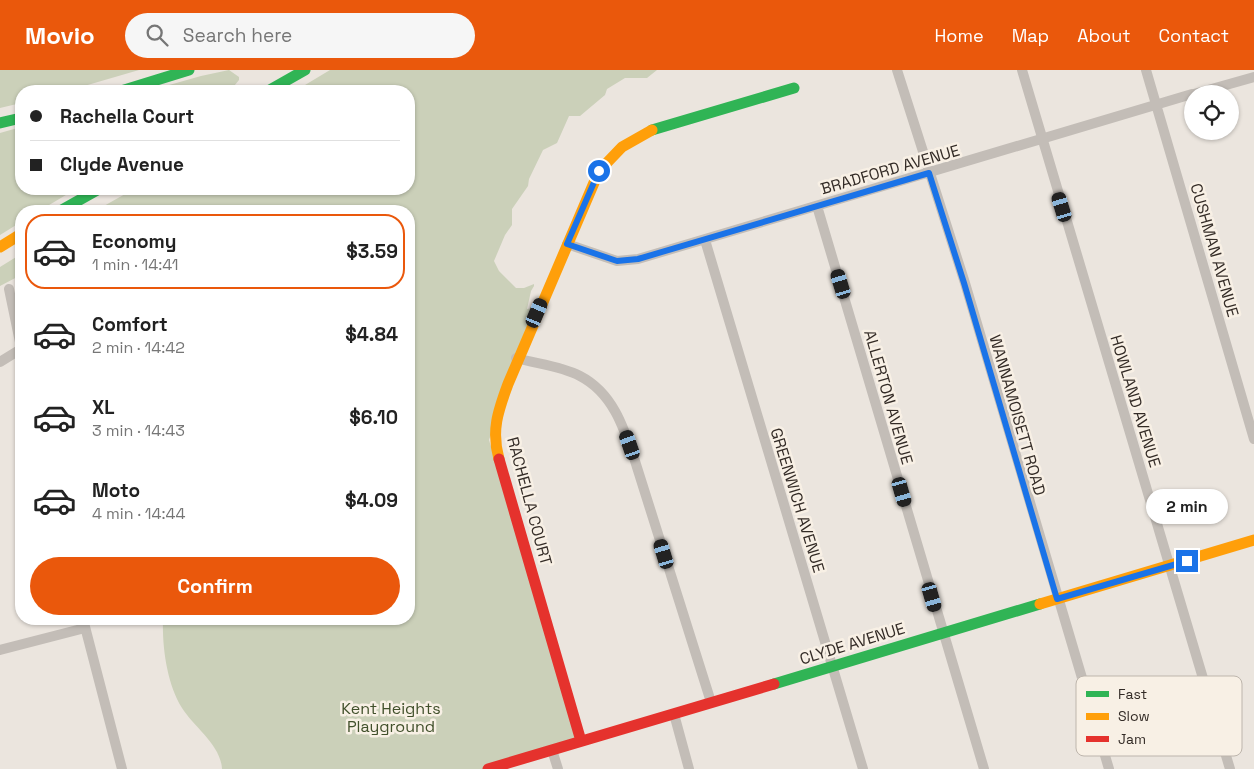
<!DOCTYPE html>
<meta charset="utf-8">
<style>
body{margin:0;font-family:"Space Grotesk",sans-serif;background:#f6f6f6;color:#222;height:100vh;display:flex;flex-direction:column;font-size:19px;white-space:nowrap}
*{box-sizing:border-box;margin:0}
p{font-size:16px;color:#767676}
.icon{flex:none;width:28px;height:28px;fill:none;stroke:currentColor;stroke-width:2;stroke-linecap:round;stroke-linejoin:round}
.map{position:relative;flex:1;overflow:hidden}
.side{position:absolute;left:15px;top:135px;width:400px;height:420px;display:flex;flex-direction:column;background:#fff;border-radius:20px;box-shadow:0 1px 4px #0004}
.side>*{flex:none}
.hud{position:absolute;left:15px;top:15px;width:400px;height:110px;border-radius:20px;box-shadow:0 1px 4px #0004;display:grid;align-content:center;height:110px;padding:0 15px;background:#fff}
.tools{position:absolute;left:1184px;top:15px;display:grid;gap:10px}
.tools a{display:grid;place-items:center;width:55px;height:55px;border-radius:50%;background:#fff;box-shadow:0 1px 4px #0004;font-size:25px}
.end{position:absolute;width:22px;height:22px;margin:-11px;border:6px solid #1a73e8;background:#fff;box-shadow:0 0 0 2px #fff}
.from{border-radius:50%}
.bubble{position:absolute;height:35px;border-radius:18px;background:#fff;box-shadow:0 1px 4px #0004;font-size:16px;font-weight:700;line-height:35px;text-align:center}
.car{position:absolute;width:15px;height:30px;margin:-15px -8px;border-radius:6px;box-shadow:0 0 4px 1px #0007;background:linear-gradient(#222 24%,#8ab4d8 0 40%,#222 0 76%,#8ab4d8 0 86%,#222 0)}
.hud b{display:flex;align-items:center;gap:18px;height:48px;font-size:19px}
.hud b+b{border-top:1px solid #e0e0e0}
.hud i{width:12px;height:12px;background:#222}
ul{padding:9px 0 0;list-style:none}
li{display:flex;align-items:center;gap:15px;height:75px;margin:0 10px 8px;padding:0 5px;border:2px solid transparent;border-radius:20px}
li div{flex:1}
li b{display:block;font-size:19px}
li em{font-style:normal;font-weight:700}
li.current{border-color:#ea580c}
li>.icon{width:45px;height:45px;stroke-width:1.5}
.action{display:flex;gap:10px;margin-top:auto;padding:10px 15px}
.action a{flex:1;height:58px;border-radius:30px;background:#ea580c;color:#fff;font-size:20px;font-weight:700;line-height:58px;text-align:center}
header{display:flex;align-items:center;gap:30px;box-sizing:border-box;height:70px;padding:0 25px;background:#ea580c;color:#fff}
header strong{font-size:24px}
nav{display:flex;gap:28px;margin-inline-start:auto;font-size:18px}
.search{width:350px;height:45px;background:#f6f6f6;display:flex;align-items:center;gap:12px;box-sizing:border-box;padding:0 18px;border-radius:28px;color:#767676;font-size:19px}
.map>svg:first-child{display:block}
.green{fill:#cbd0b9}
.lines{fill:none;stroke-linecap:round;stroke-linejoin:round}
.street{stroke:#c3bdb7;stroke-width:10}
.fast{stroke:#30b455;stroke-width:11}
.slow{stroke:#ff9f0a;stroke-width:11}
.jam{stroke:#e5322d;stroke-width:11}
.route{stroke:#1a73e8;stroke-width:6}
.labels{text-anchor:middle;stroke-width:5;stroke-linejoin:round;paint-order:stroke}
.street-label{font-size:16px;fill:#332b26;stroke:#f8f0e5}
.park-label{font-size:16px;fill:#41502b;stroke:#f8f0e5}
.key{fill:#f8f0e5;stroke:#bdb5ac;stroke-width:1}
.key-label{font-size:14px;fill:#332b26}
</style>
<header>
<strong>Movio</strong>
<div class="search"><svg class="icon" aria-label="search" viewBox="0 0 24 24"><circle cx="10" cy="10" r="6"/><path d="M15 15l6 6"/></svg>Search here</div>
<nav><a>Home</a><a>Map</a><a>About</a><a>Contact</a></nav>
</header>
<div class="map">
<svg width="1254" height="699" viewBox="0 0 1254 699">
<rect width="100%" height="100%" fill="#ebe5de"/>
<path class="green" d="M 0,0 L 139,0 L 67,21 L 21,21 L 21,33 L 0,38 Z
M 229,0 L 239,7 L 239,10 L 230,21 L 148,21 L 201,6 Z
M 330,0 L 657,0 L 647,8 L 625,8 L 607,19 L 605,25 L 580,46 L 569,46 L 557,73 L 543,80 L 529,109 L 528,116 L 512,139 L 512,155 L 505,165 L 494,191 L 499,201 L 516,218 L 524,218 L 534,214 L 534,216 L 531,221 L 527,239 L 533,238 L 489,370 L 580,666 L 490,699 L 222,699 C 221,675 194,657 182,638 C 167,614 162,577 163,549 L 409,549 L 409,141 L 95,141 L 134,119 L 409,119 L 409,21 L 295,21 Z
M 21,57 L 21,119 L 76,119 L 39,141 L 21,141 L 21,152 L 0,165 L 0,63 Z
M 21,184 L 21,205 L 0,216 L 0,197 Z"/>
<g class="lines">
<path class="street" d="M 897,0 L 965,213 L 1109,699
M 1022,0 L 1230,699
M 1146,0 L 1254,369
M 1194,24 L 1254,7
M 817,136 L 984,699
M 705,170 L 863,699
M 567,174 L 617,191 L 638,189 L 1192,24
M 9,219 L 21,277
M 516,288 C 537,294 561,296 580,306 C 613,323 624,358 635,391 L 711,632
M 0,292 L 21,279
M 83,549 L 122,699
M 0,580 L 85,558
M 674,644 L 689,699
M 552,680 L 558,699"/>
<path class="fast" d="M 121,21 L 189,0
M 268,21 L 305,0
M 0,53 L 21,48
M 652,60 L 794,18
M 60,141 L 99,119
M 774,614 L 1040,534"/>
<path class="slow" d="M 0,177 L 21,164
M 499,389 C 491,361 498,341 508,314 L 599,101 L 622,77 L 652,60
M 1040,534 L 1254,470"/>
<path class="jam" d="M 499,389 L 581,671
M 488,699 L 774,614"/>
</g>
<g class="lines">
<path class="route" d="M 599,101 L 567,174 L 617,191 L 638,189 L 929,103 L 964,213 L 1057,529 L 1187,491"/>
</g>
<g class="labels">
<g class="street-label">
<text transform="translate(890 99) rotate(-16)" y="6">BRADFORD AVENUE</text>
<text transform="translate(1215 180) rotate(74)" y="6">CUSHMAN AVENUE</text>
<text transform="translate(889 327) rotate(74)" y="6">ALLERTON AVENUE</text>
<text transform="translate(1136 331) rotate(73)" y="6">HOWLAND AVENUE</text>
<text transform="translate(1018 345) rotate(74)" y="6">WANNAMOISETT ROAD</text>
<text transform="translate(798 430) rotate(73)" y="6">GREENWICH AVENUE</text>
<text transform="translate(530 431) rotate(75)" y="6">RACHELLA COURT</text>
<text transform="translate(852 573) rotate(-17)" y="6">CLYDE AVENUE</text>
</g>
<g class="park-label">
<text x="391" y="644">Kent Heights<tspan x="391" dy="18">Playground</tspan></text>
</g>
</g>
<rect x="1076" y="606" width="166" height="80" rx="8" class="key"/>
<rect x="1086" y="621" width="23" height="6" fill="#30b455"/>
<rect x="1086" y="643" width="23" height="7" fill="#ff9f0a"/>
<rect x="1086" y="666" width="23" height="6" fill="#e5322d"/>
<g class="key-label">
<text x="1118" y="629">Fast</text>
<text x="1118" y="651">Slow</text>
<text x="1118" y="674">Jam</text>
</g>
</svg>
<div class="tools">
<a><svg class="icon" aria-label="locate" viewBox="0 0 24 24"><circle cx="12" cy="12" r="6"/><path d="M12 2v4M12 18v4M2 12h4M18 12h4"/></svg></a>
</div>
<i class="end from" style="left:599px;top:101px"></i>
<i class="end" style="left:1187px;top:491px"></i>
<div class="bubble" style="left:1146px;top:419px;width:82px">2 min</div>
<i class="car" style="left:1062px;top:137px;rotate:343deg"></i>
<i class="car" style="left:841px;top:214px;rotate:343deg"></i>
<i class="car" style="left:537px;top:243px;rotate:23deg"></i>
<i class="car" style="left:630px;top:375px;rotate:341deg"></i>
<i class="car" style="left:902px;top:422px;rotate:164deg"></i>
<i class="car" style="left:664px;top:484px;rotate:343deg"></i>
<i class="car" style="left:932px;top:527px;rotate:164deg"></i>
<div class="hud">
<b><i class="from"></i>Rachella Court</b>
<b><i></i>Clyde Avenue</b>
</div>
<section class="side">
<ul>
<li class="current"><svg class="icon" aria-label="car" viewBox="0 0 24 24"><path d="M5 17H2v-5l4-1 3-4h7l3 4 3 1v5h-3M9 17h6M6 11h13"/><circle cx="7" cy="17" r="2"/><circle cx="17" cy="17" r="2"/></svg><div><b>Economy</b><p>1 min · 14:41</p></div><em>$3.59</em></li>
<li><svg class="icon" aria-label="car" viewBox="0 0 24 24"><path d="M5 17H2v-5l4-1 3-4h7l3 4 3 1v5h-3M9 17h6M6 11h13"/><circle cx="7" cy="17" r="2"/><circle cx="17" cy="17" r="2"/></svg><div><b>Comfort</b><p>2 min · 14:42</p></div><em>$4.84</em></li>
<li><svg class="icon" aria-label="car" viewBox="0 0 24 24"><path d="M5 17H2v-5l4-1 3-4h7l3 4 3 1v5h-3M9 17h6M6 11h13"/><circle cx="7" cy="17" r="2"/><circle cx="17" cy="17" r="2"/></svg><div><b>XL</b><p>3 min · 14:43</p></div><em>$6.10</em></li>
<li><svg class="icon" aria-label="car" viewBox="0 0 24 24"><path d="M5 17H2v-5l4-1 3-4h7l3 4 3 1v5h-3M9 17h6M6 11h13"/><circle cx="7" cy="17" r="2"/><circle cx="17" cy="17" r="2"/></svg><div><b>Moto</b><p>4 min · 14:44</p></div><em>$4.09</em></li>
</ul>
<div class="action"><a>Confirm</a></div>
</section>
</div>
